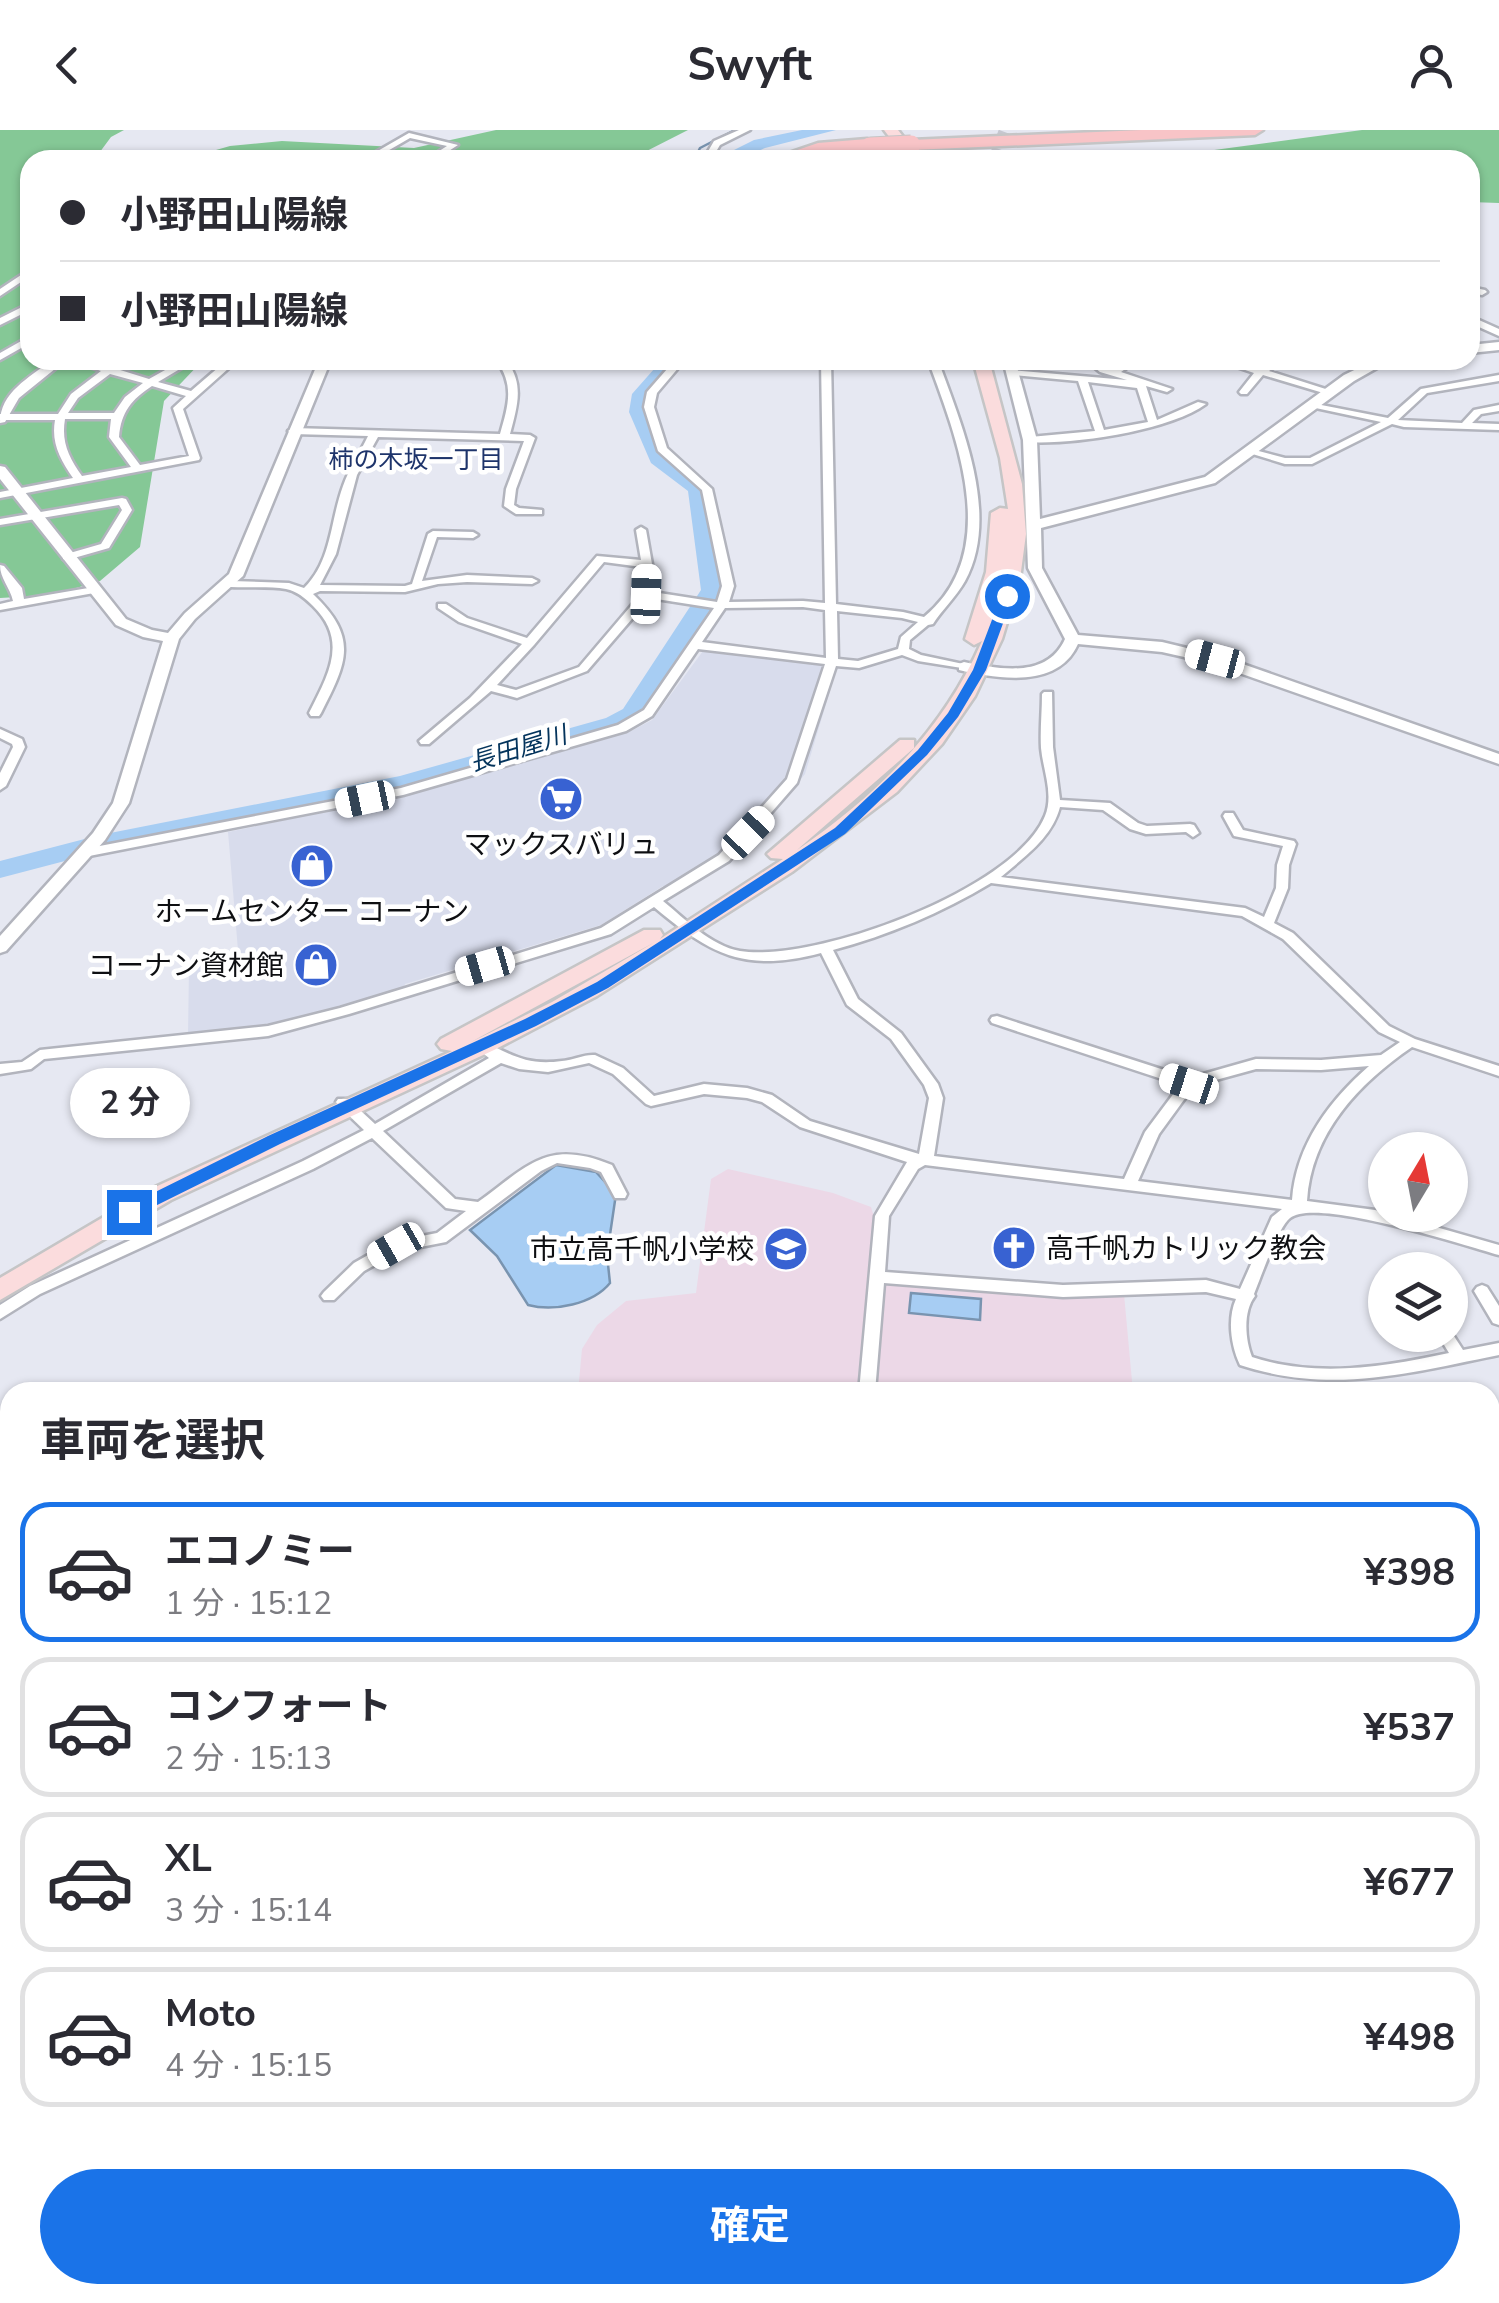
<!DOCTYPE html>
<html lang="ja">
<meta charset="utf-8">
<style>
body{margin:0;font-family:"Nunito Sans","Noto Sans JP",sans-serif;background:#f2f2f3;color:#2b2b33;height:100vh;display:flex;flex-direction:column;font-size:38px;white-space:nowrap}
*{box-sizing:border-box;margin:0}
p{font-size:32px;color:#7c7c81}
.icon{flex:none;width:55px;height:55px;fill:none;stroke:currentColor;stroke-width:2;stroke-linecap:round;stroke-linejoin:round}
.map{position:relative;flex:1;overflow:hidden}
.sheet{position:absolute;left:0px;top:1252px;width:1500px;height:922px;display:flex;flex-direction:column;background:#fff;border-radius:30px 30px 0 0;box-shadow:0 2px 8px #0004}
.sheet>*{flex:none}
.top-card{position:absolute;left:20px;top:20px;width:1460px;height:220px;border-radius:30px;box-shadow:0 2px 8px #0004;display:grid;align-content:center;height:220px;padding:0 40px;background:#fff}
.needle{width:65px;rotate:10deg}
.controls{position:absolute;left:1368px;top:1002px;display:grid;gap:20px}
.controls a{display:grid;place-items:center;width:100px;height:100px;border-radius:50%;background:#fff;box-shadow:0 2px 8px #0004;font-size:50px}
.end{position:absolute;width:45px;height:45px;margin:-22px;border:12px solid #1a73e8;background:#fff;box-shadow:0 0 0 5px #fff}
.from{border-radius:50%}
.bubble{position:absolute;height:70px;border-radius:35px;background:#fff;box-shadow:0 2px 8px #0004;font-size:32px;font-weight:700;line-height:70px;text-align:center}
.car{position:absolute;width:30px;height:60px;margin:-30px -15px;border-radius:12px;box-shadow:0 0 8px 2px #0007;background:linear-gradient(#fff 24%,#345 0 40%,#fff 0 76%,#345 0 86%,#fff 0)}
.top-card b{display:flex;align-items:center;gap:35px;height:95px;font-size:38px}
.top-card b+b{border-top:2px solid #e1e1e2}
.top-card i{width:25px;height:25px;background:#2b2b33}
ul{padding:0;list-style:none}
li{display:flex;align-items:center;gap:30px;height:140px;margin:0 20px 15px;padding:0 20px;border:5px solid #e1e1e2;border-radius:30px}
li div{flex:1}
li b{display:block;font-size:38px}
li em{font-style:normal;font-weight:700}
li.active{border-color:#1a73e8}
li>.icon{width:90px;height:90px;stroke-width:1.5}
h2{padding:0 40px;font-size:45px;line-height:120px}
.primary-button{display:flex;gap:20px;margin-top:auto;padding:20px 40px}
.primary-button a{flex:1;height:115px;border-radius:60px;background:#1a73e8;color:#fff;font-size:40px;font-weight:700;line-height:115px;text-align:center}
header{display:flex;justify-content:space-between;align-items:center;height:130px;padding:0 40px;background:#fff;font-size:45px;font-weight:700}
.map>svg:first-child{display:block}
.built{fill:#d8dcec}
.education{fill:#ecd8e7}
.green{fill:#85c896}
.water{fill:#a7cdf3;stroke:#7994b0;stroke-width:2.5}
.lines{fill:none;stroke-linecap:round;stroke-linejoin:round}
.stream{stroke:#7994b0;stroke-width:2.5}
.river{fill:#a7cdf3;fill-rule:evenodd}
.tertiary-tunnel{stroke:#c6c7d0;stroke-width:12;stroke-dasharray:12 6;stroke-linecap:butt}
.minor-casing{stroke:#b2b4bd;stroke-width:5}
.tertiary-casing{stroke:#b2b4bd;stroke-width:5}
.primary-casing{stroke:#c5c5c6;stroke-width:5}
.motorway-casing{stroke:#c5c5c6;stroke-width:5}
.minor{fill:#fff;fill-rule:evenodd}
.tertiary{fill:#fff;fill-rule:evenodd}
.primary{fill:#fbdcdd;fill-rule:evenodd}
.motorway{fill:#f8c4c7;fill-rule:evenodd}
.rail{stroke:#717379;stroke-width:6;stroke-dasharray:16 16;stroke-linecap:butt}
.motorway-bridge-casing{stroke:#c5c5c6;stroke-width:21;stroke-linecap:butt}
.motorway-bridge{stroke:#f8c4c7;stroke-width:19}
.route{fill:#1a73e8}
.labels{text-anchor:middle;stroke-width:9;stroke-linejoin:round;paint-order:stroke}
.far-neighbourhood-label{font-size:25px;fill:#1e346b;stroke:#fff}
.far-water-label{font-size:25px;font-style:italic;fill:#04345c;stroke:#fff}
.poi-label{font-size:28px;fill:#0e0f12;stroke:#fff}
</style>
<header><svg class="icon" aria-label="back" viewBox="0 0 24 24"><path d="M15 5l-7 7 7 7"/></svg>Swyft<svg class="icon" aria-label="person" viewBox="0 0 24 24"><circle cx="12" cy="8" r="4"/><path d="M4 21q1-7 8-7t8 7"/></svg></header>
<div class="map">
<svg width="1499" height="2173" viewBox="0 0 1499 2173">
<rect width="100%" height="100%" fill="#e6e8f2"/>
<path class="built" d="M 703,521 L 838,534 L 805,644 L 739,726 L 677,765 L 663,756 L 601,795 L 405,854 L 403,859 L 272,896 L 188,905 L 189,837 L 239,832 L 228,702 L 405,665 L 633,600 L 652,590 Z"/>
<path class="education" d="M 728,1039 L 833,1063 L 871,1077 L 874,1087 L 867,1151 L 1124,1164 L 1133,1262 L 578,1262 L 582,1219 L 597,1195 L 626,1171 L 696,1163 L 711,1049 Z
M 1499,1289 L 1499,1786 L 1490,1784 L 1490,1292 Z"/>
<path class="green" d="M 0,0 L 124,0 L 111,7 L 94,30 L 30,30 L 30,230 L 203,230 L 164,271 L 140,417 L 100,451 L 52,465 L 0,468 Z
M 496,0 L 688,0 L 629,30 L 181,30 L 230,16 L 282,11 L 414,18 Z
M 1362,0 L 1499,0 L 1499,73 L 1470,72 L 1470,30 L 1078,27 L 1177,25 Z"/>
<path class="water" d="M 556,1035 L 596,1042 L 616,1064 L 607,1125 L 610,1153 C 593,1174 554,1182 528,1175 L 497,1126 L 470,1100 Z
M 911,1163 L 981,1169 L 980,1190 L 909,1183 Z"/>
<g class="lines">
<path class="stream" d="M 694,30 L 700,18 L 735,0"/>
<path class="river" d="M 802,0 L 836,0 L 765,18 L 738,30 L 714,30 L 754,10 Z
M 662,230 L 683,230 L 653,265 L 651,282 L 669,325 L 710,359 L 725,460 L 641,589 L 624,598 L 404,661 L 103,721 L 0,748 L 0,731 L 100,705 L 400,646 L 606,588 L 623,579 L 701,460 L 688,361 L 651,333 L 629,282 L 632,264 Z"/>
<path class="tertiary-tunnel" d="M 994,30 L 1005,0"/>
<defs>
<path id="minor" d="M 739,0 L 750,0 L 720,15 L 711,30 L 703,30 L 714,11 Z
M 409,3 L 458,15 L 435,30 L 425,30 L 447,16 L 410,8 L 372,30 L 362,30 Z
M 335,24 L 355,30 L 289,30 L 293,27 Z
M 30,139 L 30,146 L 0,166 L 0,159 Z
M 1470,157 L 1485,160 L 1487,162 L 1482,165 L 1470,163 Z
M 30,173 L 30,180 L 0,195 L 0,188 Z
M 1470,186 L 1499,199 L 1499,206 L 1470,193 Z
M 30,206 L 30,213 L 0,230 L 0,223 Z
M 70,230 L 85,230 L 108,237 L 119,230 L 131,230 L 117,239 L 149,249 L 183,230 L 195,230 L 158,252 L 191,261 L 227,230 L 238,230 L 183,279 L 200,328 L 199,330 L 0,368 L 0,362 L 73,348 C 60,329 51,313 55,290 L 0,290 L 0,284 L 58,284 L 71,264 L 101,241 ZM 110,244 L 143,253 L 125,267 L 114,283 L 68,283 L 78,268 ZM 152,256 L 186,266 L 173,278 L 189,326 L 140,335 L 119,307 C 121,282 132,269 152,256 ZM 65,289 L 111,289 L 109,307 L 131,337 L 82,346 C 69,328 61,312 65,289 Z
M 496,230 L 506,230 C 525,254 517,277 510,304 L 530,305 L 535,308 L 516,359 L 514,375 L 519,378 L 542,380 L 542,384 L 516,384 L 504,376 L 506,359 L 524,311 L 378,307 L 357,345 L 336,424 L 320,455 L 405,456 L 412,454 L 428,404 L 433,401 L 473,402 L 478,405 L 473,408 L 437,407 L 422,451 L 467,445 L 532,448 L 538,451 L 532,454 L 467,452 L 438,454 L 405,462 L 320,461 L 313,464 C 359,508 347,532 321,583 L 319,586 L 311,586 L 309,583 C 328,545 349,511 313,476 C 305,468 297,461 286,459 C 269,456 249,458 231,457 L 225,454 L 231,451 L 289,453 L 304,458 C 332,431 330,391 343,356 C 349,338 360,323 368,306 L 293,304 L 288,301 L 293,298 L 500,304 C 508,276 515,255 496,230 Z
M 675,230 L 685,230 L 657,263 L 654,277 L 667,318 L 712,359 L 734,456 L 729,472 L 803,471 L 825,473 L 821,230 L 831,230 L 836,474 L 903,482 L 924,487 C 1003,422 957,309 928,230 L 938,230 C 961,294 1001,385 965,451 C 956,467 941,481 933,494 L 928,495 L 910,510 L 909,519 L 921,525 L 968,535 L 968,539 L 918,531 L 902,525 L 859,538 L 836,536 L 797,653 L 729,731 L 663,771 C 685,789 711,816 740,821 C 814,833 1015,760 1045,686 C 1054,664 1043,640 1041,618 C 1040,600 1042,582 1042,564 L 1044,562 L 1052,562 L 1053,617 L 1060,670 L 1110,673 L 1138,693 L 1147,696 L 1190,694 L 1194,695 L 1199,703 L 1193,707 L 1186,702 L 1146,704 L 1130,699 L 1103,680 L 1060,677 C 1052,708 1024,727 1001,747 L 1245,778 L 1264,787 L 1276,758 L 1277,735 L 1283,716 L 1234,706 L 1223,686 L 1225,683 L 1233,683 L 1243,700 L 1294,711 L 1296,714 L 1289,735 L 1288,758 L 1274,793 L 1293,803 L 1389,896 L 1415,909 L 1499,936 L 1499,946 L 1412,917 C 1358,954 1311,1004 1307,1071 L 1375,1080 L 1385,1083 L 1385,1085 L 1394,1085 L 1499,1115 L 1499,1125 C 1463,1115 1316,1067 1290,1088 C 1278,1097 1261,1147 1254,1164 L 1255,1166 C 1243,1181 1245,1209 1252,1227 C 1316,1248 1384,1237 1449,1223 L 1438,1205 L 1450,1205 L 1450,1200 L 1463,1220 L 1499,1213 L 1499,1225 C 1408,1243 1332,1265 1240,1235 C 1231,1216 1227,1189 1236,1169 L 1206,1162 L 1063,1167 L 884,1153 L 875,1262 L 859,1262 L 875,1086 L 907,1032 L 800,997 L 762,972 L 747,968 L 704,964 L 651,976 L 646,974 L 613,944 L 589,933 L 548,942 L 519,939 L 501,933 L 383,1001 L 455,1069 L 478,1072 C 528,1036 547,1008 612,1035 L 627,1064 L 625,1068 L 615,1068 L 601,1042 L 590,1038 L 557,1033 L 541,1041 L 446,1112 L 400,1121 L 364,1141 L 334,1170 L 324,1170 L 321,1166 L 324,1162 L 354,1133 L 391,1112 L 437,1103 L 466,1081 L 446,1078 L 372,1008 L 313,1039 L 40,1164 L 0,1189 L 0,1175 L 30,1156 L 303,1031 L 364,1000 L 338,975 L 336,972 L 338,969 L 348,969 L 375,994 L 489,928 L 474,916 L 481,911 C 512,924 525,936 562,931 C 574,930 584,924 595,925 L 623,938 L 654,966 L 704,954 L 747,958 L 772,965 L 810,991 L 919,1024 L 929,968 L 924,955 L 891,909 L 847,875 L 821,823 C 745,843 711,825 654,777 L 611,804 L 349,884 L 268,906 L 44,929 L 31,939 L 0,944 L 0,934 L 22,932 L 40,920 L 268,896 L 340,878 L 601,798 L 719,725 L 787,649 L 825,534 L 698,519 L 652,586 L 626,601 L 403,665 L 84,727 L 78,723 L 84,719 L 401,658 L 618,595 L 644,580 L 714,478 L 650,468 L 587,541 L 517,568 L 491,561 L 429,614 L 421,614 L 419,611 L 470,568 L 522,514 L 459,492 L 438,478 L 438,474 L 446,474 L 467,488 L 527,508 L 597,426 L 641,430 L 636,400 L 641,397 L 646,400 L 652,434 L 653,462 L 717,472 L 722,456 L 702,360 L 658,321 L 644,277 L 647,262 ZM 604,432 L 642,437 L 641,464 L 579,537 L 516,560 L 497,555 L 534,515 ZM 803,477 L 825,480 L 826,528 L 702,512 L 725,478 ZM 837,481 L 902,488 L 918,492 L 901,507 L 898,519 L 858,531 L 838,529 ZM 991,753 L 1242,786 L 1283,809 L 1379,902 L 1400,912 L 1381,925 L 1321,930 L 1256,929 L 1189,948 L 997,886 L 992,887 L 990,890 L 992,893 L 1180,955 L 1145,1002 L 1124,1049 L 934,1026 L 943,968 L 938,954 L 901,903 L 858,869 L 833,820 C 889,805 941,783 991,753 ZM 1369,936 C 1329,971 1296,1015 1292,1070 L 1138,1051 L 1159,1004 L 1194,956 L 1256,939 L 1321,940 ZM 925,1035 L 1282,1079 L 1272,1087 L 1240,1159 L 1206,1150 L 1063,1155 L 885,1142 L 889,1086 L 918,1039 Z
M 1126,230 L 1138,230 L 1121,242 L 1172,259 L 1167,262 L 1146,256 L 1157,290 L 1198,272 L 1206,274 C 1169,301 1072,315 1026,312 L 1026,308 L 1030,307 L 1095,301 L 1078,251 L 1014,245 L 1009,242 L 1011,240 L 1127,250 L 1100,242 L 1089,233 L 1097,231 L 1112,240 ZM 1088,252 L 1137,258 L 1148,292 L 1104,300 Z
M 1216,230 L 1231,230 L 1260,238 L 1273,230 L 1285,230 L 1269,241 L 1335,262 L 1330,265 L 1263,245 L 1247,264 L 1241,264 L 1239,262 L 1254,243 Z
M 1499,245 L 1499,251 L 1427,263 L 1398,290 L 1462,293 L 1474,280 L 1499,275 L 1499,281 L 1481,284 L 1472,293 L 1499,294 L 1499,300 L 1404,297 L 1392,294 L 1312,334 L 1285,334 L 1246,322 L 1251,319 L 1285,328 L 1310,328 L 1381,292 L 1311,277 L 1311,273 L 1388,288 L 1421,259 Z
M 122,368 L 126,369 L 132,380 L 109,418 L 67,430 L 63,429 L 63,425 L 101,414 L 122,380 L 119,375 L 0,395 L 0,389 Z
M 0,435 L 4,436 L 22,458 L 24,469 L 94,457 L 100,460 L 94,463 L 0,480 L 0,474 L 13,471 C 10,457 0,449 0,435 Z
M 0,599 L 22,609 L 25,617 L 6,656 L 0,660 L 0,643 L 13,617 L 12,614 L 0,608 Z
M 1482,1155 L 1487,1157 L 1499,1176 L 1499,1195 L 1493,1193 L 1474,1161 L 1477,1157 Z
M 10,1553 L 10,1572 L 0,1578 L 0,1559 Z
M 1490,1908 L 1499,1912 L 1499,1934 L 1490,1930 Z
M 10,2092 L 10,2120 L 0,2126 L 0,2098 Z
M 224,2165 L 255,2165 L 259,2173 L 228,2173 Z"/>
<path id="tertiary" d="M 1499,212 L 1499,220 L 1470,223 L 1470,215 Z
M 52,230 L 66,230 L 19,268 L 5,292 L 0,293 C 0,262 29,248 52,230 Z
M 319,230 L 331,230 L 243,446 L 195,489 L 179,509 L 129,673 L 105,710 L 6,821 L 0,823 L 0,806 L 93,703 L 113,673 L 163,511 L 143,507 L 116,495 L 0,349 L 0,336 L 5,337 L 126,489 L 152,500 L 168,503 L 185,483 L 229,444 Z
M 1003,230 L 1015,230 L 1037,310 L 1040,389 L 1205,347 L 1344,245 L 1375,230 L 1391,230 L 1354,251 L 1215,353 L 1041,398 L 1042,438 L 1078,505 L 1162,512 L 1220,526 L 1499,624 L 1499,634 L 1211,533 L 1162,522 L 1078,514 C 1058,559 998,549 959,540 L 959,534 L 964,532 C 1000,539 1047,549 1065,509 L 1028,438 L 1023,310 Z
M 0,1704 L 10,1708 L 10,1732 L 0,1728 Z
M 1499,2012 L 1499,2040 L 1490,2042 L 1490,2014 Z"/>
<path id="primary" d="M 884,0 L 898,0 L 921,30 L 907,30 Z
M 973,230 L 989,230 L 1022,354 L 1026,404 L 1020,449 L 1002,509 L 975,566 L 942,614 L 897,662 L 792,742 L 597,866 L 494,920 L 171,1070 L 0,1170 L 0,1148 L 153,1058 L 452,921 L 441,919 L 437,914 L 441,909 L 644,800 L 660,800 L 663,805 L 660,809 L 783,729 L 771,728 L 767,724 L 900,610 L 914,610 L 914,618 L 797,720 C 877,665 943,601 982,511 L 974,515 L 965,509 L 986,442 L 991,383 L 1000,378 L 1008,379 L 1000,328 ZM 655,812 L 552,872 L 471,912 Z"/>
<path id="motorway" d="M 1142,0 L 1263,0 L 1255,5 L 911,20 L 903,15 L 911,10 Z
M 867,9 L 873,10 L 873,18 C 844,23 797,30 768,30 L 818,13 Z"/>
</defs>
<use href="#minor" class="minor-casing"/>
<use href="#tertiary" class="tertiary-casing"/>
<use href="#primary" class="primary-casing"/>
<use href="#motorway" class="motorway-casing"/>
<use href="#minor" class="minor"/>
<use href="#tertiary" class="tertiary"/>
<use href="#primary" class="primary"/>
<use href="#motorway" class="motorway"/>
<path class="rail" d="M 0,1875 L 10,1878
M 0,1914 L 10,1918
M 664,2165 L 687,2173
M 835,2165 L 859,2173"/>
<defs>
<path id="motorway-bridge" d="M 870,17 L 911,15"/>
</defs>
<use href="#motorway-bridge" class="motorway-bridge-casing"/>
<use href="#motorway-bridge" class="motorway-bridge"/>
</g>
<path class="route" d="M 1007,463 L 1013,466 L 986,540 L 958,587 L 927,625 L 845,704 L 608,858 L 536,896 L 280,1014 L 135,1086 L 123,1086 L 123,1078 L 268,1006 L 525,889 L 597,852 L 835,698 L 918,620 L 948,583 L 973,540 L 1001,466 Z"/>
<defs>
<symbol id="supermarket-disc" viewBox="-11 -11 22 22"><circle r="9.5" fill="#3862d2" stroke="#fff"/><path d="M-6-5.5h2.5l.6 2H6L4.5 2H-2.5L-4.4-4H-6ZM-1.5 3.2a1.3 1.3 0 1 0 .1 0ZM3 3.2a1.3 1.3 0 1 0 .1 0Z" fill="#fff"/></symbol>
<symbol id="shop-disc" viewBox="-11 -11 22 22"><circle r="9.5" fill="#3862d2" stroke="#fff"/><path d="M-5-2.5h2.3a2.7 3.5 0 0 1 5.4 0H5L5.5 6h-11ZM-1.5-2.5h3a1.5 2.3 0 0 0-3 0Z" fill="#fff"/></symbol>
<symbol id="church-disc" viewBox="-11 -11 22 22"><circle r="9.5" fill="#3862d2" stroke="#fff"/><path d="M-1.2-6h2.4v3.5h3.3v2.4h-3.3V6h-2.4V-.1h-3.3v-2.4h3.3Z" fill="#fff"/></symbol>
<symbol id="school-disc" viewBox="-11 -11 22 22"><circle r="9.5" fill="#3862d2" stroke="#fff"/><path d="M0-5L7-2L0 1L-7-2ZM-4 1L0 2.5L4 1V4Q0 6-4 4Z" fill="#fff"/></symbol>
</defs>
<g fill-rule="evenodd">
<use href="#supermarket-disc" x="536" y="644" width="50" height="50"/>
<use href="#shop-disc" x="287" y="711" width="50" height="50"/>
<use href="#shop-disc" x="291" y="810" width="50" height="50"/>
<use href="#church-disc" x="989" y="1093" width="50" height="50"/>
<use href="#school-disc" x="761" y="1094" width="50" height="50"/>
</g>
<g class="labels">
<g class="far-neighbourhood-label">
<text x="416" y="338">柿の木坂一丁目</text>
</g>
<g class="far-water-label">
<text transform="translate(518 618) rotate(-17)" y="9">長田屋川</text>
</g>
<g class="poi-label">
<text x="561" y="724">マックスバリュ</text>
<text x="312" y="791">ホームセンター コーナン</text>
<text x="284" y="845" text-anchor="end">コーナン資材館</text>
<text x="1046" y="1128" text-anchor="start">高千帆カトリック教会</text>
<text x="754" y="1129" text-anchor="end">市立高千帆小学校</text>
</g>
</g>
</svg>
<div class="controls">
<a><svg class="needle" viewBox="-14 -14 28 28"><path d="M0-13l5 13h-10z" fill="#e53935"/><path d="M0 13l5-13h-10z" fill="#7c7c81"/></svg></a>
<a><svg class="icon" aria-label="layers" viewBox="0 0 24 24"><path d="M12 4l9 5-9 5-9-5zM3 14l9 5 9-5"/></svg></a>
</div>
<i class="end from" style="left:1007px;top:466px"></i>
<i class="end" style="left:129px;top:1082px"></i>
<div class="bubble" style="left:70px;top:938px;width:120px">2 分</div>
<i class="car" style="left:646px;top:464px;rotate:2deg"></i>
<i class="car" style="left:1215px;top:529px;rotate:285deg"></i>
<i class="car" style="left:365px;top:669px;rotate:258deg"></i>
<i class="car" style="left:748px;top:703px;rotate:44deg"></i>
<i class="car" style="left:485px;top:836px;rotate:254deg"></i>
<i class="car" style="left:1189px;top:954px;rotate:288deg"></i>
<i class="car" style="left:396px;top:1116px;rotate:240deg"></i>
<div class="top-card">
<b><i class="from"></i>小野田山陽線</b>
<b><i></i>小野田山陽線</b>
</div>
<section class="sheet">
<h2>車両を選択</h2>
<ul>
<li class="active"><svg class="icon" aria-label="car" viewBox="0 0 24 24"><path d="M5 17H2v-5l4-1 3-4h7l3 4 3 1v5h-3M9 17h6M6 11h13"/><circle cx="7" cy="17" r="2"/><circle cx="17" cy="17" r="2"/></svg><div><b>エコノミー</b><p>1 分 · 15:12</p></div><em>¥398</em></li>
<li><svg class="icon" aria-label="car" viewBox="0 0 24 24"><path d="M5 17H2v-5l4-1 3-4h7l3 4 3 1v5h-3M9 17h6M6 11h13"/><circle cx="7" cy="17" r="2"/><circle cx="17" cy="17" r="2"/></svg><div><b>コンフォート</b><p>2 分 · 15:13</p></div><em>¥537</em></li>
<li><svg class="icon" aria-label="car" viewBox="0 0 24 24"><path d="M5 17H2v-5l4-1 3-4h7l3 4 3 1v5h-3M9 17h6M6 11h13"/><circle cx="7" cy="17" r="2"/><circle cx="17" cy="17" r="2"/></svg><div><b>XL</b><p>3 分 · 15:14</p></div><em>¥677</em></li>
<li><svg class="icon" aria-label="car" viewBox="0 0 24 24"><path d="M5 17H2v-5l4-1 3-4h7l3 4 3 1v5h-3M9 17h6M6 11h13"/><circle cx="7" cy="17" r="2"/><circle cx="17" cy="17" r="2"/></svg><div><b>Moto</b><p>4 分 · 15:15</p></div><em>¥498</em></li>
</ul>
<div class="primary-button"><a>確定</a></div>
</section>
</div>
